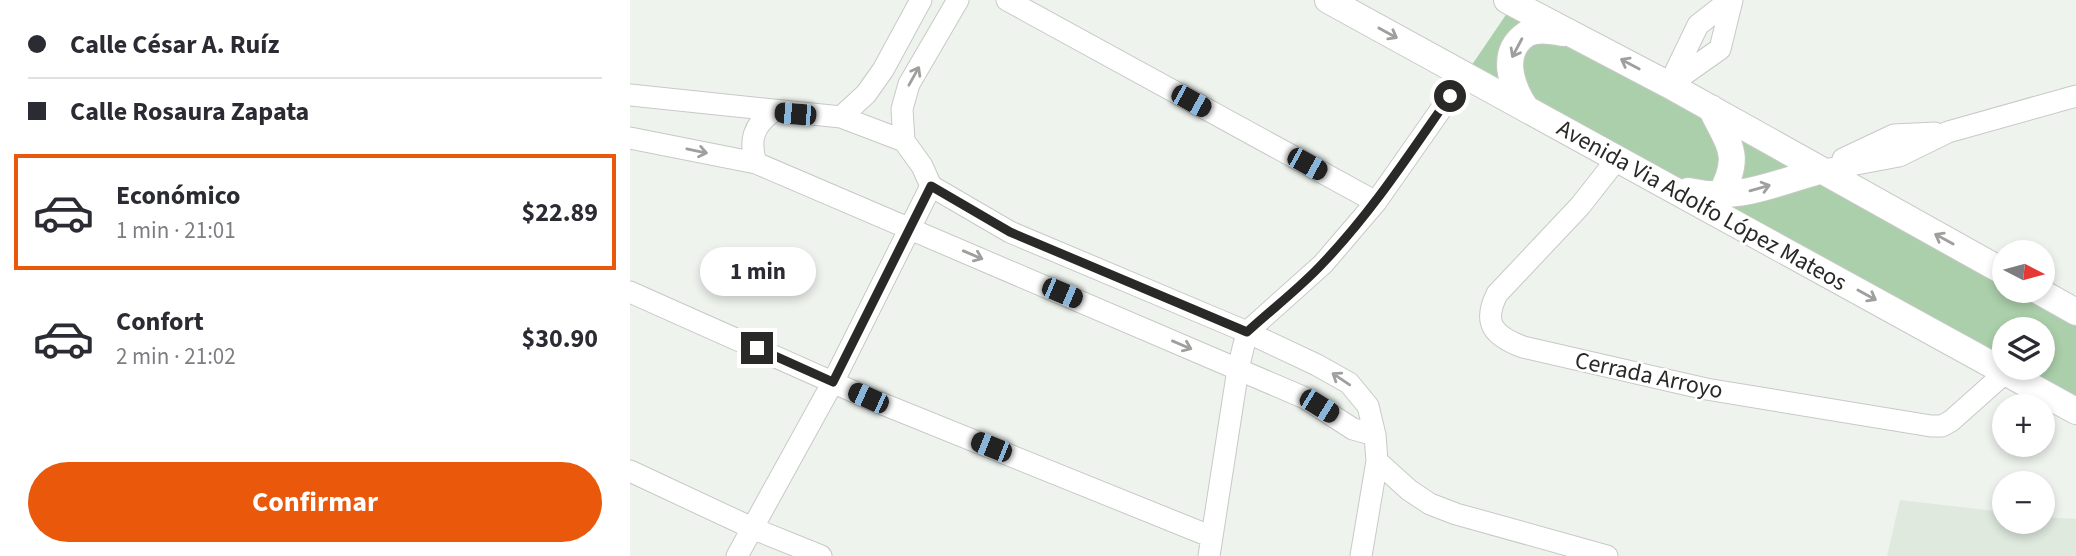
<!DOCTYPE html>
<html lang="es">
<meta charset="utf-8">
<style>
body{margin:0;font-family:"Source Sans 3",sans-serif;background:#f2f2f3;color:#2b2b33;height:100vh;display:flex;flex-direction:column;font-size:26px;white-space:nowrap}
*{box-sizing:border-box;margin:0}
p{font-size:23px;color:#7c7c81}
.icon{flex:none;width:38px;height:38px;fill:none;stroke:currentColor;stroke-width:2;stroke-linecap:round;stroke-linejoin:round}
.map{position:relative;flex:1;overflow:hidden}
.panel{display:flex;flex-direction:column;background:#fff;width:630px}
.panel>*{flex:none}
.hud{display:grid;align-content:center;height:154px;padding:0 28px;background:#fff}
.needle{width:46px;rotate:96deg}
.buttons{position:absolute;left:1362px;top:240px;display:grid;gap:14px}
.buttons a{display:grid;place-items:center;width:63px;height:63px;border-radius:50%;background:#fff;box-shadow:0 4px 10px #0003;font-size:35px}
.end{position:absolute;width:32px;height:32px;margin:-16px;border:9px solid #292a28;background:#fff;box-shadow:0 0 0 4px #fff}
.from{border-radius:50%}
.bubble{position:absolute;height:49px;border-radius:24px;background:#fff;box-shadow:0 4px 10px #0003;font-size:23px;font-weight:700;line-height:49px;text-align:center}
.car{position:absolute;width:21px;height:42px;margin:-21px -10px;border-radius:9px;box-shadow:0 0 5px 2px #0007;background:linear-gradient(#222 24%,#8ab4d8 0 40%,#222 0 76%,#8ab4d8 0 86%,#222 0)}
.hud b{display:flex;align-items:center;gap:24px;height:66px;font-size:26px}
.hud b+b{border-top:2px solid #e1e1e2}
.hud i{width:18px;height:18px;background:#2b2b33}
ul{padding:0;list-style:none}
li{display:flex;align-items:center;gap:21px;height:116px;margin:0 14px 10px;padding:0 14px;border:4px solid transparent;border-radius:0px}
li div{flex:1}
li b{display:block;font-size:26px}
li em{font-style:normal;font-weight:700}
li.active{border-color:#ea580c}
li>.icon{width:63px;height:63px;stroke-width:1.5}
.button{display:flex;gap:14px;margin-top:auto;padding:14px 28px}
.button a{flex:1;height:80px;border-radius:42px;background:#ea580c;color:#fff;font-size:28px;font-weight:700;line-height:80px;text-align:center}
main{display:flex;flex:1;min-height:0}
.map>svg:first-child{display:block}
.built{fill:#dfe9de}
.green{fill:#abcfaa;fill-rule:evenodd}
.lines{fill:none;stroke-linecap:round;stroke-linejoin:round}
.minor-casing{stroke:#c6cac5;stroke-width:23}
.major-casing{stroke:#c6cac5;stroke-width:28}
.minor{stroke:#fff;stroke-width:21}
.major{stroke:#fff;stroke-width:26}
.oneway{stroke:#9f9f9e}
.route{stroke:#292a28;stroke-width:9}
.labels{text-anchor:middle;stroke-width:5;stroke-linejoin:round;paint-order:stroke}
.street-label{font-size:24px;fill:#292a28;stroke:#fff}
</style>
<main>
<section class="panel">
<div class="hud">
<b><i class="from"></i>Calle César A. Ruíz</b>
<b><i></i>Calle Rosaura Zapata</b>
</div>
<ul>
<li class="active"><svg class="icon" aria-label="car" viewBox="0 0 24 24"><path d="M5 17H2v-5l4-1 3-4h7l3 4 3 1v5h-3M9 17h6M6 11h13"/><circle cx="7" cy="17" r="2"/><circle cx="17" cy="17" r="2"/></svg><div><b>Económico</b><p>1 min · 21:01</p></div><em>$22.89</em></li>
<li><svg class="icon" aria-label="car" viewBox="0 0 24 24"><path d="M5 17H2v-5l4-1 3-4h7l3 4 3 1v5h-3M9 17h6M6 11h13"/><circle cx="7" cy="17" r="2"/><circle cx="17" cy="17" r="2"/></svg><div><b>Confort</b><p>2 min · 21:02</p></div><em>$30.90</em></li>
</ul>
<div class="button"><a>Confirmar</a></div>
</section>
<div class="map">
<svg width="1446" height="556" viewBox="0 0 1446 556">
<rect width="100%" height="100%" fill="#eef3ee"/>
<path class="built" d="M 1270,500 L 1374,512 L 1374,522 L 1412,522 L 1412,517 L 1446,519 L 1446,556 L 1257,556 Z"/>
<path class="green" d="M 884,3 L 1374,272 L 1374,290 L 1407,291 L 1446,312 L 1446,411 L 835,75 ZM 1374,329 L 1412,329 L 1412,368 L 1374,368 Z"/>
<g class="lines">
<defs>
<path id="minor" d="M 377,0 L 746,202
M 1040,83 L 1068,25 L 1100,0
M 1039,85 L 1090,49 L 1102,0
M 0,95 L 211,117 L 274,141
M 211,117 L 236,94 L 253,70 L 291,0
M 0,138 L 126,163 L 675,398 L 723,429 L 745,435
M 987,159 L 950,206 L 867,294 C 852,324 864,336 893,347 L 1076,389 L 1301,426 L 1312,426 L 1321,421 L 1376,372
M 1213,159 L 1264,135 L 1305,133
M 126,163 C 119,141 123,126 142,112
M 1189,171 L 1269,156 L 1318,132 L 1446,96
M 301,186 L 380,232 L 617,332 L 687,365 L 719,383 L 738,406 L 745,435 L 747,461 L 731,556
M 301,186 L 292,166 L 274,141 L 272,109 L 279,84 L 328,0
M 0,292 L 238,398 L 582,537
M 747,461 L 779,490 L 800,504 L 826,514 L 977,556
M 0,471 L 122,528 L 191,556
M 107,556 L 203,382 L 301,186
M 579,556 L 608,369 L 617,332 L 693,264 L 746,202 L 835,75"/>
<path id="major" d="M 698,0 L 1446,411
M 877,0 L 1039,85 L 1374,272
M 895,107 C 881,86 870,53 895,35 C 906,27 922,31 934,33
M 1081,108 C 1100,147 1112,155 1090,196
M 1058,191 C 1106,202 1143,184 1189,171
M 1407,290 L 1446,312"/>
</defs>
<use href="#minor" class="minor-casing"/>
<use href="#major" class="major-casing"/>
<use href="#minor" class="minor"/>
<use href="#major" class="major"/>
</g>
<defs><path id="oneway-shaft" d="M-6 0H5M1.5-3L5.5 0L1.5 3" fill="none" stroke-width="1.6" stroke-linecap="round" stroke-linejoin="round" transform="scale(1.75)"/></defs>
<g class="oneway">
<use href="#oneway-shaft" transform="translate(758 33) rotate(29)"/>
<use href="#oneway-shaft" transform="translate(887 48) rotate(118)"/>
<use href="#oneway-shaft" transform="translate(1000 64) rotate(-152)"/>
<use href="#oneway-shaft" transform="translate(284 76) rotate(-61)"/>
<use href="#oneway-shaft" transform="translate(67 151) rotate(12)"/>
<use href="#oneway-shaft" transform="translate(1130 188) rotate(-16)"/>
<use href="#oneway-shaft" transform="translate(1314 239) rotate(-151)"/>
<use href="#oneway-shaft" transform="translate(343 255) rotate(23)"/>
<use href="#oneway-shaft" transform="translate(1237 295) rotate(29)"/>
<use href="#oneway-shaft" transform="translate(552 345) rotate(23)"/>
<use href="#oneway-shaft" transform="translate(711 379) rotate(-146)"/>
</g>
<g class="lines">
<path class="route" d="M 127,348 L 203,382 L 301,186 L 380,232 L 617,332 C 642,309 670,288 693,263 C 742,212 780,153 820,96"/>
</g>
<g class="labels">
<g class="street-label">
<text transform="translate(1072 205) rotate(29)" y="8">Avenida Via Adolfo López Mateos</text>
<text transform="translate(1019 375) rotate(12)" y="8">Cerrada Arroyo</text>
</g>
</g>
</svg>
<div class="buttons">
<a><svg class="needle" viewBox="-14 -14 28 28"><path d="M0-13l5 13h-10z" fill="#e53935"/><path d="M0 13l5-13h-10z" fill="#7c7c81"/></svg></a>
<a><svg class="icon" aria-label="layers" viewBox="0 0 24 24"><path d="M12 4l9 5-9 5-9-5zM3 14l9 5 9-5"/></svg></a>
<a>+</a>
<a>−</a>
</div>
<i class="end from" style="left:820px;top:96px"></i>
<i class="end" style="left:127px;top:348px"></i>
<div class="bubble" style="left:70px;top:247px;width:116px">1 min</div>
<i class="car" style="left:561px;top:101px;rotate:119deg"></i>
<i class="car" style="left:165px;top:114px;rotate:275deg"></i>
<i class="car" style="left:677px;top:164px;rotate:119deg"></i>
<i class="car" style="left:432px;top:293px;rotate:113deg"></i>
<i class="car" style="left:238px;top:398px;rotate:294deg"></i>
<i class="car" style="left:689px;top:406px;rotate:122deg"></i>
<i class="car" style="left:361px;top:447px;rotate:292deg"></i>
</div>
</main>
